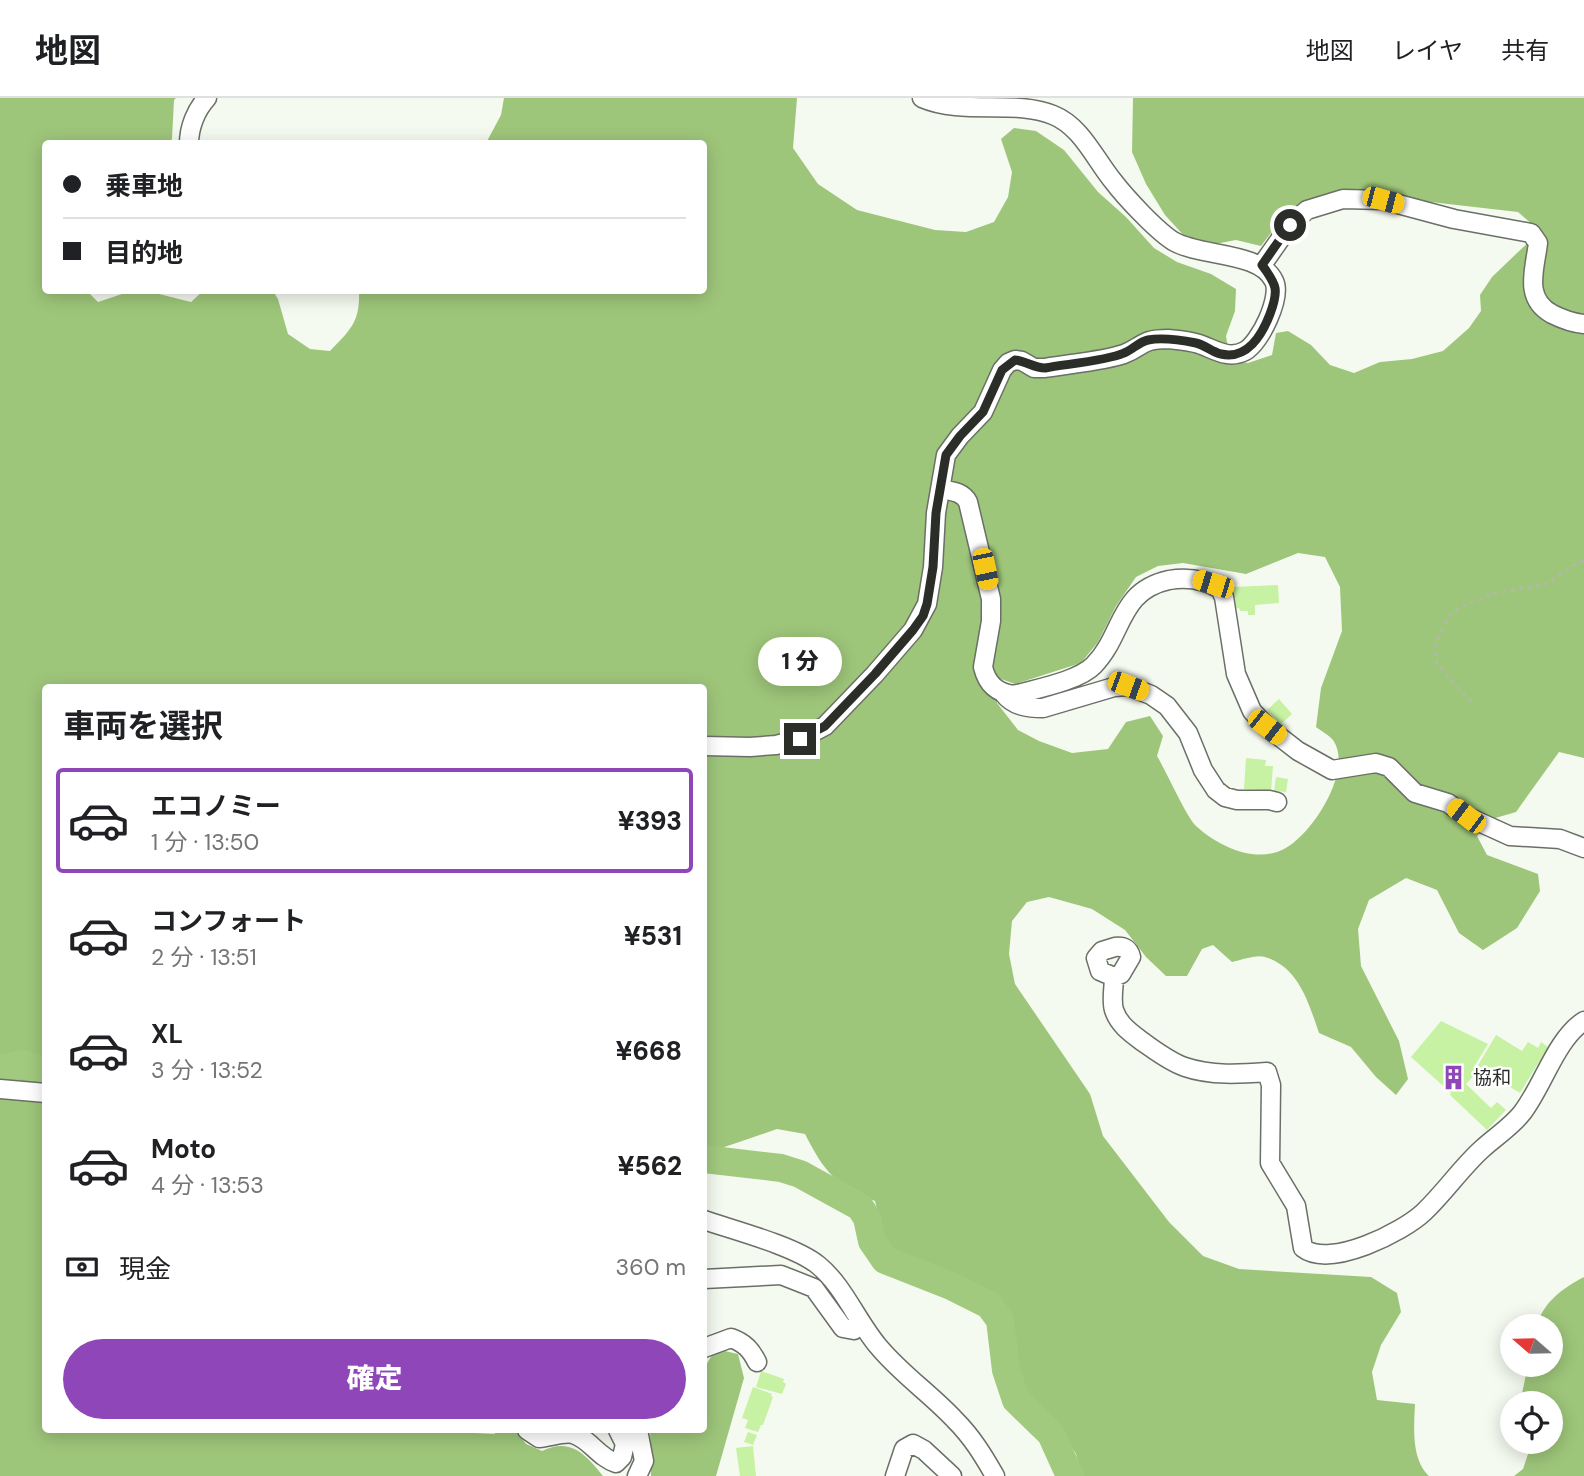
<!DOCTYPE html>
<html lang="ja">
<meta charset="utf-8">
<style>
body{margin:0;font-family:"DM Sans","Noto Sans JP",sans-serif;background:#f2f2f2;color:#202124;height:100vh;display:flex;flex-direction:column;font-size:26px;white-space:nowrap}
*{box-sizing:border-box;margin:0}
p{font-size:23px;color:#757577}
.icon{flex:none;width:38px;height:38px;fill:none;stroke:currentColor;stroke-width:2;stroke-linecap:round;stroke-linejoin:round}
.map{position:relative;flex:1;overflow:hidden}
.details{position:absolute;left:42px;top:586px;width:665px;height:749px;display:flex;flex-direction:column;background:#fff;border-radius:7px;box-shadow:0 4px 18px #0003}
.details>*{flex:none}
.banner{position:absolute;left:42px;top:42px;width:665px;height:154px;border-radius:7px;box-shadow:0 4px 18px #0003;display:grid;align-content:center;height:154px;padding:0 21px;background:#fff}
.needle{width:46px;rotate:290deg}
.buttons{position:absolute;left:1500px;top:1216px;display:grid;gap:14px}
.buttons a{display:grid;place-items:center;width:63px;height:63px;border-radius:50%;background:#fff;box-shadow:0 4px 18px #0003;font-size:35px}
.end{position:absolute;width:32px;height:32px;margin:-16px;border:9px solid #2b2d29;background:#fff;box-shadow:0 0 0 4px #fff}
.from{border-radius:50%}
.bubble{position:absolute;height:49px;border-radius:24px;background:#fff;box-shadow:0 4px 18px #0003;font-size:23px;font-weight:800;line-height:49px;text-align:center}
.car{position:absolute;width:21px;height:42px;margin:-21px -10px;border-radius:9px;box-shadow:0 0 5px 2px #0007;background:linear-gradient(#f5c518 24%,#345 0 40%,#f5c518 0 76%,#345 0 86%,#f5c518 0)}
.banner b{display:flex;align-items:center;gap:24px;height:66px;font-size:26px}
.banner b+b{border-top:2px solid #e0e0e0}
.banner i{width:18px;height:18px;background:#202124}
ul{padding:0;list-style:none}
li{display:flex;align-items:center;gap:21px;height:105px;margin:0 14px 10px;padding:0 7px;border:4px solid transparent;border-radius:7px}
li div{flex:1}
li b{display:block;font-size:26px}
li em{font-style:normal;font-weight:800}
li.current{border-color:#8f46b9}
li>.icon{width:63px;height:63px;stroke-width:1.5}
h2{padding:0 21px;font-size:32px;line-height:84px}
.pay{display:flex;align-items:center;gap:18px;height:77px;padding:0 21px;font-size:26px}
.pay p{margin-inline-start:auto}
.button{display:flex;gap:14px;margin-top:auto;padding:14px 21px}
.button a{flex:1;height:80px;border-radius:42px;background:#8f46b9;color:#fff;font-size:28px;font-weight:800;line-height:80px;text-align:center}
header{display:flex;align-items:center;gap:42px;box-sizing:border-box;height:98px;padding:0 35px;background:#fff;border-bottom:2px solid #e0e0e0}
header strong{font-size:33px}
nav{display:flex;gap:38px;margin-inline-start:auto;font-size:24px}
.map>svg:first-child{display:block}
.forest{fill:#9ec67a;fill-rule:evenodd}
.lines{fill:none;stroke-linecap:round;stroke-linejoin:round}
.river{stroke:#a2ca7e;stroke-width:28}
.building{fill:#c7f1a3}
.minor-casing{stroke:#6a6f67;stroke-width:21}
.path{stroke:#b3b7af;stroke-width:2.5;stroke-dasharray:3.5 5;stroke-linecap:butt}
.minor{stroke:#fff;stroke-width:18}
.route{stroke:#2b2d29;stroke-width:9}
.labels{text-anchor:middle;stroke-width:5;stroke-linejoin:round;paint-order:stroke}
.poi-label{font-size:19px;fill:#2b2d29;stroke:#fff;text-anchor:start}
</style>
<header>
<strong>地図</strong>
<nav><a>地図</a><a>レイヤ</a><a>共有</a></nav>
</header>
<div class="map">
<svg width="1584" height="1378" viewBox="0 0 1584 1378">
<rect width="100%" height="100%" fill="#f5faf0"/>
<path class="forest" d="M 0,0 L 176,0 L 174,2 L 172,41 L 169,45 L 46,46 L 46,192 L 87,193 L 98,204 L 131,193 L 147,193 L 191,204 L 203,193 L 273,193 L 278,201 L 288,236 L 310,251 L 330,253 C 351,231 360,224 359,193 L 704,192 L 704,46 L 486,45 L 501,17 L 504,0 L 797,0 L 793,50 L 818,86 L 857,112 L 935,132 L 966,134 L 994,124 L 1008,99 L 1012,74 L 1001,41 L 1014,30 L 1036,33 L 1064,52 L 1098,94 L 1126,119 L 1154,150 L 1177,164 L 1211,176 L 1236,191 L 1235,213 L 1226,238 L 1230,262 L 1248,265 L 1272,257 L 1276,235 L 1288,233 L 1311,247 L 1330,267 L 1354,275 L 1380,264 L 1412,261 L 1443,253 L 1469,230 L 1481,213 L 1480,197 L 1492,179 L 1540,133 L 1518,114 L 1413,102 L 1384,93 L 1342,97 L 1291,118 L 1270,136 L 1261,148 L 1236,142 L 1210,147 L 1186,140 L 1165,117 L 1146,86 L 1132,54 L 1133,0 L 1584,0 L 1584,660 L 1559,654 L 1516,714 L 1492,721 L 1477,738 L 1487,757 L 1538,776 L 1540,793 L 1517,830 L 1483,852 L 1459,835 L 1437,792 L 1406,780 L 1369,802 L 1358,831 L 1361,868 L 1399,943 L 1408,981 L 1396,997 L 1376,979 L 1351,949 L 1319,935 C 1309,906 1299,869 1265,859 C 1257,856 1241,862 1232,864 L 1213,847 L 1202,851 L 1187,878 L 1166,878 L 1146,859 L 1125,832 L 1092,811 L 1049,799 L 1027,804 L 1012,823 L 1009,856 L 1015,886 L 1090,996 L 1103,1038 L 1169,1124 L 1203,1158 L 1239,1171 L 1371,1179 L 1397,1195 L 1401,1214 L 1381,1247 L 1372,1274 L 1377,1302 L 1415,1306 C 1414,1329 1411,1361 1429,1378 L 1082,1378 L 1076,1356 L 1058,1326 L 1024,1292 L 1016,1262 L 1009,1220 L 991,1202 L 943,1171 L 905,1160 L 885,1144 L 875,1103 C 834,1085 825,1075 805,1036 L 777,1031 L 704,1056 L 704,590 L 46,590 L 46,1332 L 473,1332 L 475,1335 L 494,1336 L 500,1332 L 515,1332 L 526,1346 L 542,1353 C 571,1339 586,1357 603,1378 L 0,1378 ZM 1298,455 L 1325,459 L 1340,489 L 1342,533 L 1321,590 L 1316,629 C 1321,633 1329,637 1333,642 C 1354,672 1312,737 1284,751 C 1255,766 1218,748 1196,728 C 1186,718 1166,673 1157,658 L 1163,638 L 1150,618 L 1126,624 L 1108,651 L 1072,655 L 1039,643 L 1018,632 L 997,605 L 1001,581 L 1015,586 L 1081,565 L 1098,544 L 1116,508 L 1136,479 L 1158,468 L 1183,465 L 1246,476 Z
M 1584,1179 L 1584,1378 L 1514,1378 L 1523,1371 L 1532,1344 L 1550,1344 L 1550,1306 L 1520,1305 L 1528,1267 L 1550,1267 L 1550,1228 L 1537,1228 C 1543,1204 1563,1190 1584,1179 Z
M 716,1251 L 738,1256 L 744,1280 L 716,1378 L 651,1378 L 650,1332 L 704,1332 L 704,1270 Z"/>
<g class="lines">
<path class="river" d="M 0,971 L 22,966 L 46,973
M 704,1061 L 781,1070 L 800,1076 L 860,1109 L 867,1120 L 872,1143 L 885,1162 L 951,1188 L 989,1207 L 1000,1222 L 1006,1272 L 1016,1302 L 1051,1336 L 1070,1378"/>
</g>
<path class="building" d="M 1278,487 L 1279,505 L 1255,507 L 1255,517 L 1248,517 L 1248,513 L 1240,513 L 1239,510 L 1233,511 L 1233,489 Z
M 1279,601 L 1292,616 L 1280,627 L 1267,612 Z
M 1246,660 L 1266,662 L 1265,668 L 1273,668 L 1271,693 L 1244,691 Z
M 1276,679 L 1288,681 L 1286,694 L 1274,693 Z
M 1441,923 L 1488,946 L 1474,969 L 1479,972 L 1466,986 L 1491,1010 L 1497,1004 L 1506,1012 L 1487,1032 L 1450,997 L 1451,995 L 1411,959 Z
M 1496,937 L 1522,953 L 1528,944 L 1538,950 L 1541,944 L 1548,949 L 1520,995 L 1477,969 Z
M 761,1273 L 784,1281 L 783,1284 L 786,1286 L 782,1296 L 756,1289 Z
M 753,1289 L 772,1296 L 771,1298 L 773,1299 L 763,1327 L 761,1327 L 758,1334 L 745,1330 L 748,1322 L 742,1320 Z
M 748,1334 L 757,1337 L 753,1347 L 744,1344 Z
M 753,1348 L 756,1378 L 740,1378 L 736,1350 Z"/>
<g class="lines">
<defs>
<path id="minor" d="M 189,46 C 189,29 196,12 207,0
M 1262,167 L 1290,127 L 1307,112 L 1343,101 L 1383,102 L 1454,121 L 1531,135 L 1538,145 C 1535,171 1523,200 1552,216 C 1562,221 1572,225 1584,226
M 941,391 C 952,393 963,394 968,404 L 991,501 L 991,523 L 983,569 C 987,586 997,595 1014,597 C 1035,591 1079,583 1094,567 C 1124,536 1118,493 1169,482 C 1187,479 1204,481 1220,491 L 1224,499 L 1236,576 L 1252,613 L 1267,629 L 1298,653 L 1332,672 L 1376,665 L 1389,669 L 1415,695 L 1448,705 L 1466,718 L 1510,738 L 1560,741 L 1584,750
M 1004,596 C 1013,608 1028,610 1043,610 L 1114,589 L 1128,588 L 1151,597 L 1167,608 L 1188,635 L 1203,672 L 1216,692 L 1225,699 L 1237,702 L 1269,702 L 1277,704
M 704,648 L 750,649 L 776,647 L 800,641 L 825,628 L 875,576 L 913,532 L 927,506 L 933,469 L 936,415 L 946,357 L 960,338 L 983,314 L 1002,272 L 1008,265 L 1015,262 L 1022,263 L 1034,270 L 1045,270 C 1067,266 1104,263 1124,256 C 1144,248 1141,241 1168,241 C 1178,242 1190,243 1199,246 C 1214,251 1228,262 1245,253 C 1260,245 1282,199 1274,183 C 1260,153 1200,159 1173,143 C 1156,132 1126,100 1113,83 C 1095,61 1081,28 1053,17 C 1014,1 964,18 922,0
M 1115,849 C 1124,848 1129,851 1131,859 L 1121,876 L 1114,879 L 1100,873 L 1096,860 L 1102,853 Z
M 1114,879 C 1114,889 1111,902 1114,912 C 1119,927 1131,935 1143,944 C 1156,953 1170,964 1185,969 C 1211,978 1241,976 1267,974 L 1271,987 L 1270,1065 L 1296,1108 L 1303,1150 C 1330,1171 1403,1134 1424,1114 C 1445,1094 1461,1070 1482,1051 C 1495,1039 1511,1029 1522,1015 C 1543,988 1556,941 1584,923
M 0,991 L 46,995
M 704,1122 C 733,1132 795,1148 818,1167 C 843,1187 857,1223 878,1248 C 901,1276 931,1296 955,1322 C 972,1339 983,1357 995,1378
M 704,1181 L 781,1177 L 814,1190 L 843,1230 L 854,1232 L 861,1225
M 704,1250 L 731,1240 C 745,1245 751,1252 757,1264
M 527,1332 L 539,1340 C 550,1339 563,1334 573,1336 C 590,1341 598,1359 616,1365 L 622,1359 L 625,1346 L 618,1332
M 637,1378 L 644,1363 L 638,1332
M 895,1378 L 904,1351 L 913,1346 L 924,1352 L 952,1378"/>
</defs>
<use href="#minor" class="minor-casing"/>
<path class="path" d="M 1471,604 L 1437,565 L 1435,547 L 1448,519 L 1461,509 L 1495,495 L 1544,487 L 1584,461"/>
<use href="#minor" class="minor"/>
</g>
<g class="lines">
<path class="route" d="M 800,641 L 825,628 L 875,576 L 913,532 L 923,518 L 927,506 L 933,469 L 936,415 L 946,357 L 960,338 L 983,314 L 1002,272 L 1015,262 C 1026,263 1034,270 1045,270 C 1066,266 1106,263 1124,255 C 1132,252 1139,244 1148,242 C 1163,239 1181,242 1196,245 C 1205,247 1212,254 1221,256 C 1247,262 1262,237 1270,216 C 1279,192 1277,187 1262,167 L 1290,127"/>
</g>
<defs>
<symbol id="building-bare" viewBox="-9 -9 18 18"><path d="M-4-6H4V6H1V3H-1V6H-4ZM-2.5-4.3h1.7v1.8h-1.7ZM.8-4.3h1.7v1.8H.8ZM-2.5-1h1.7V.8h-1.7ZM.8-1h1.7V.8H.8Z" fill="#8f46b9" stroke="#fff" stroke-width="2.5" paint-order="stroke"/></symbol>
</defs>
<g fill-rule="evenodd">
<use href="#building-bare" x="1436" y="962" width="35" height="35"/>
</g>
<g class="labels">
<g class="poi-label">
<text x="1473" y="986">協和</text>
</g>
</g>
</svg>
<div class="buttons">
<a><svg class="needle" viewBox="-14 -14 28 28"><path d="M0-13l5 13h-10z" fill="#e53935"/><path d="M0 13l5-13h-10z" fill="#757577"/></svg></a>
<a><svg class="icon" aria-label="locate" viewBox="0 0 24 24"><circle cx="12" cy="12" r="6"/><path d="M12 2v4M12 18v4M2 12h4M18 12h4"/></svg></a>
</div>
<i class="end from" style="left:1290px;top:127px"></i>
<i class="end" style="left:800px;top:641px"></i>
<div class="bubble" style="left:758px;top:539px;width:84px">1 分</div>
<i class="car" style="left:1383px;top:102px;rotate:105deg"></i>
<i class="car" style="left:985px;top:471px;rotate:168deg"></i>
<i class="car" style="left:1213px;top:486px;rotate:287deg"></i>
<i class="car" style="left:1128px;top:588px;rotate:110deg"></i>
<i class="car" style="left:1267px;top:629px;rotate:128deg"></i>
<i class="car" style="left:1466px;top:718px;rotate:307deg"></i>
<div class="banner">
<b><i class="from"></i>乗車地</b>
<b><i></i>目的地</b>
</div>
<section class="details">
<h2>車両を選択</h2>
<ul>
<li class="current"><svg class="icon" aria-label="car" viewBox="0 0 24 24"><path d="M5 17H2v-5l4-1 3-4h7l3 4 3 1v5h-3M9 17h6M6 11h13"/><circle cx="7" cy="17" r="2"/><circle cx="17" cy="17" r="2"/></svg><div><b>エコノミー</b><p>1 分 · 13:50</p></div><em>¥393</em></li>
<li><svg class="icon" aria-label="car" viewBox="0 0 24 24"><path d="M5 17H2v-5l4-1 3-4h7l3 4 3 1v5h-3M9 17h6M6 11h13"/><circle cx="7" cy="17" r="2"/><circle cx="17" cy="17" r="2"/></svg><div><b>コンフォート</b><p>2 分 · 13:51</p></div><em>¥531</em></li>
<li><svg class="icon" aria-label="car" viewBox="0 0 24 24"><path d="M5 17H2v-5l4-1 3-4h7l3 4 3 1v5h-3M9 17h6M6 11h13"/><circle cx="7" cy="17" r="2"/><circle cx="17" cy="17" r="2"/></svg><div><b>XL</b><p>3 分 · 13:52</p></div><em>¥668</em></li>
<li><svg class="icon" aria-label="car" viewBox="0 0 24 24"><path d="M5 17H2v-5l4-1 3-4h7l3 4 3 1v5h-3M9 17h6M6 11h13"/><circle cx="7" cy="17" r="2"/><circle cx="17" cy="17" r="2"/></svg><div><b>Moto</b><p>4 分 · 13:53</p></div><em>¥562</em></li>
</ul>
<div class="pay"><svg class="icon" aria-label="cash" viewBox="0 0 24 24"><path d="M3 7h18v10H3z"/><circle cx="12" cy="12" r="2"/></svg>現金<p>360 m</p></div>
<div class="button"><a>確定</a></div>
</section>
</div>
